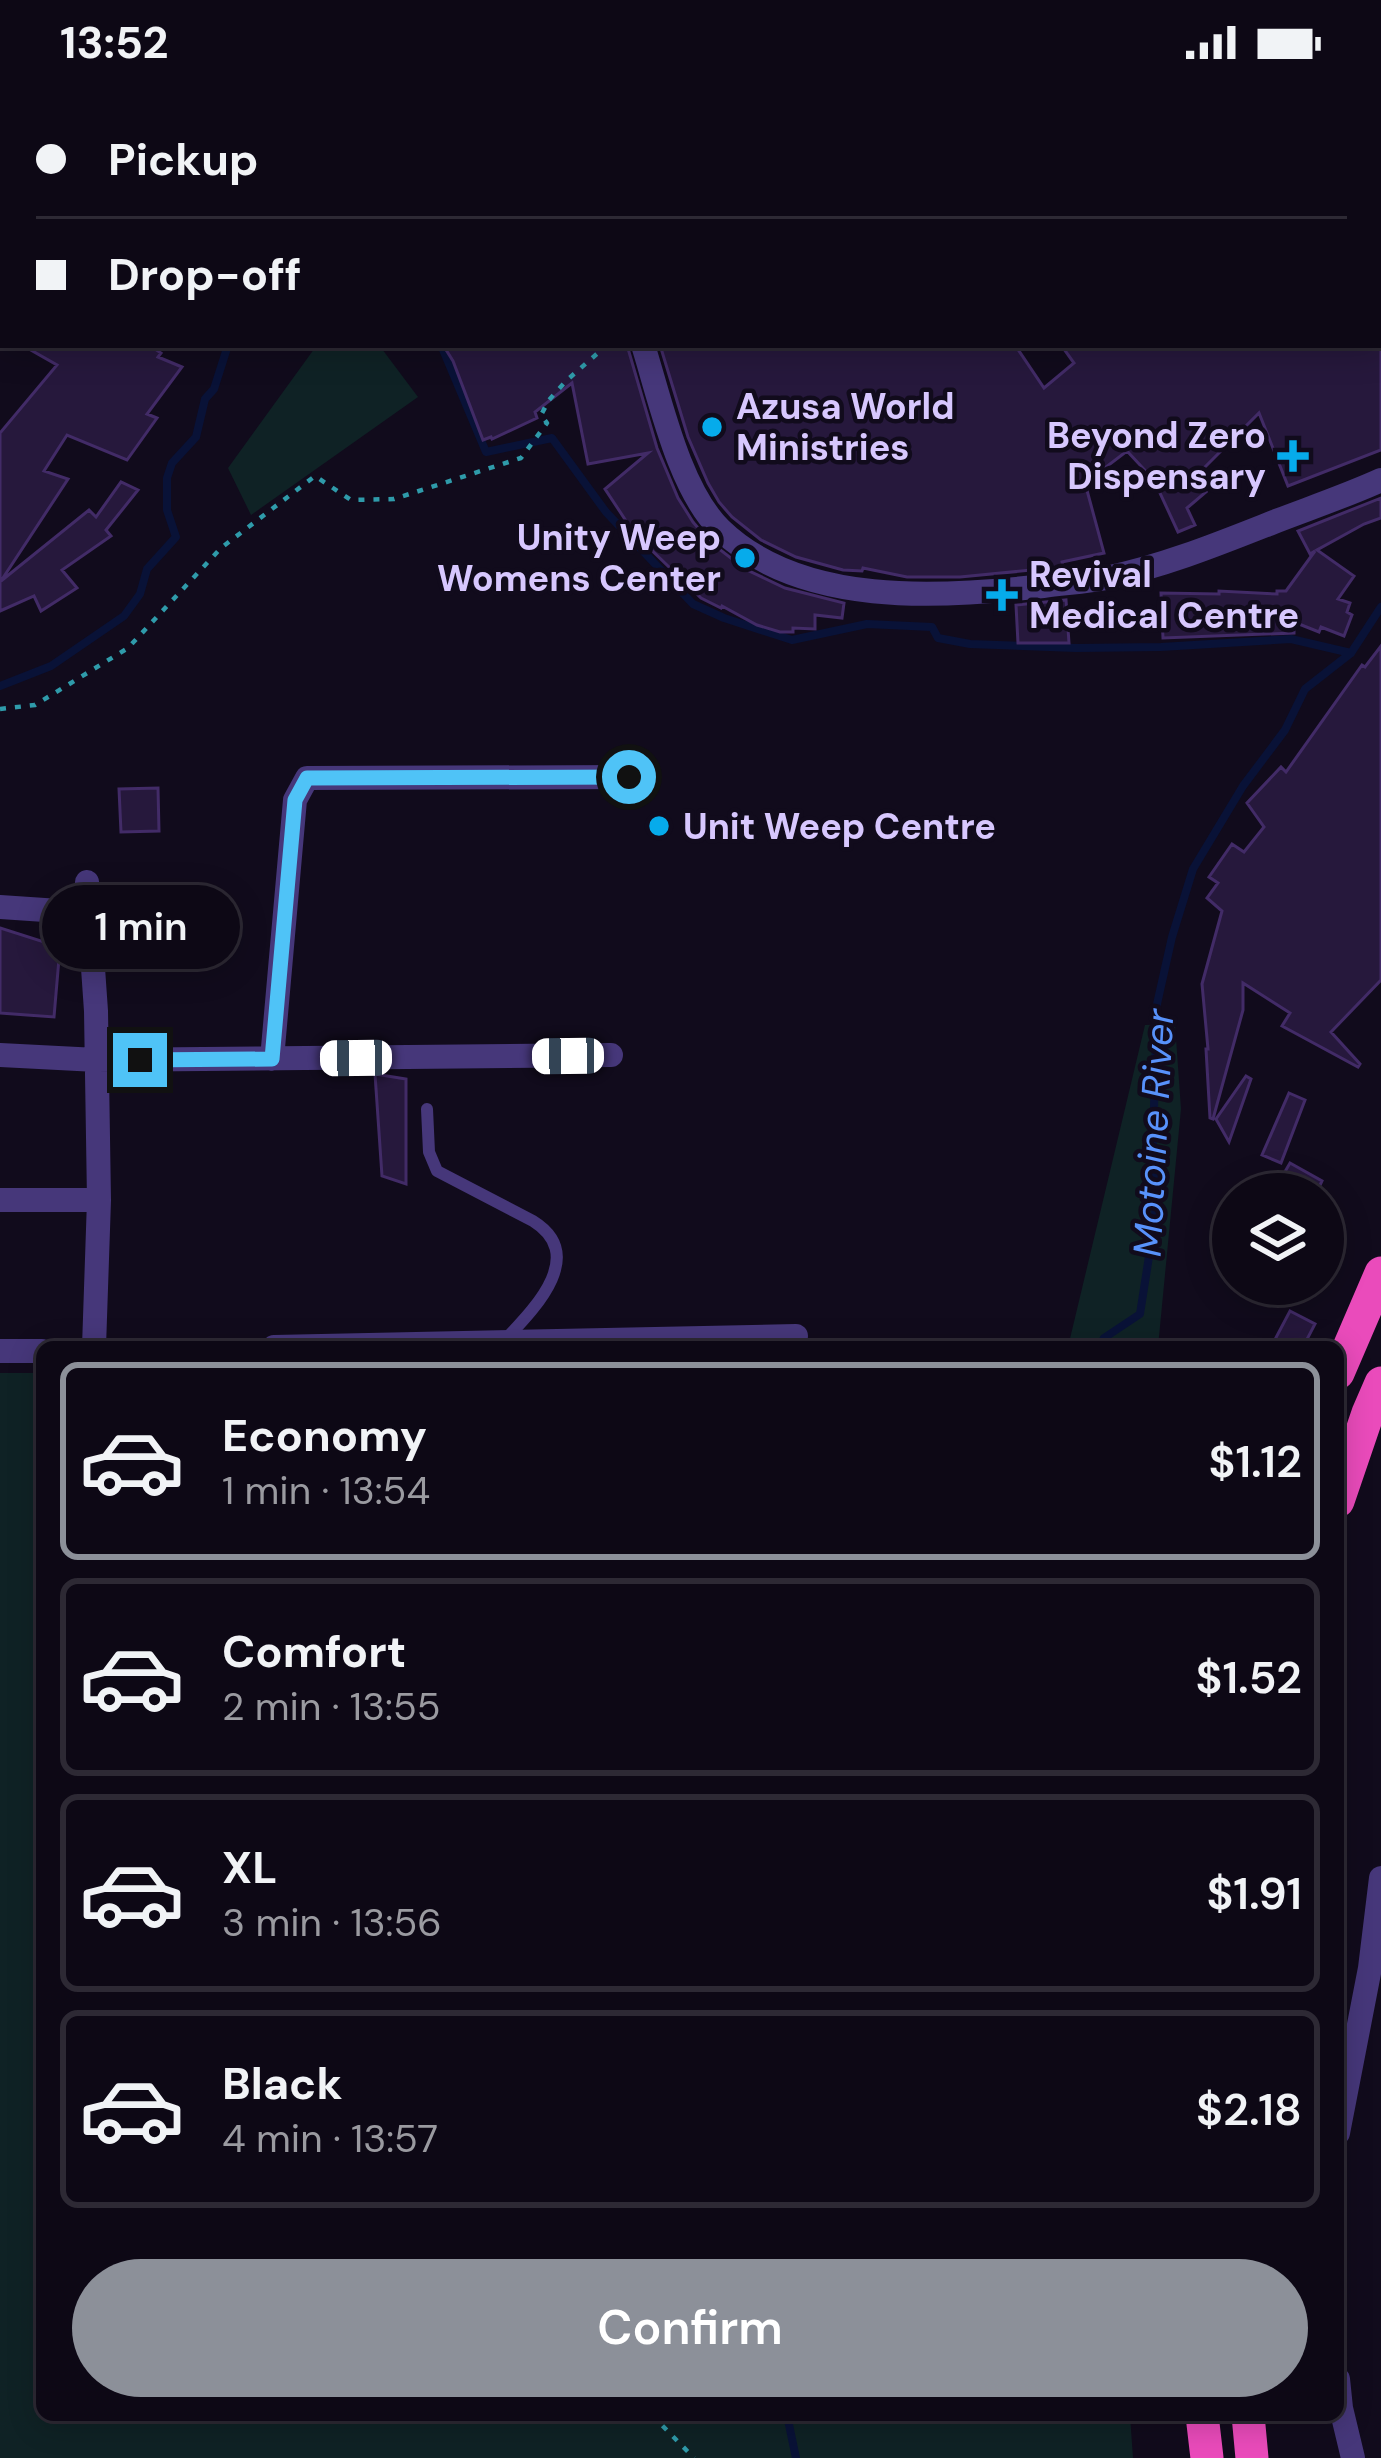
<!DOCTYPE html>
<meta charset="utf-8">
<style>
body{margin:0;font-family:"DM Sans",sans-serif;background:#1b1622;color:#f1f3f6;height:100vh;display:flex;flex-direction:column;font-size:45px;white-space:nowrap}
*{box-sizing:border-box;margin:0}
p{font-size:39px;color:#9a9aa0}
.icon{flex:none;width:66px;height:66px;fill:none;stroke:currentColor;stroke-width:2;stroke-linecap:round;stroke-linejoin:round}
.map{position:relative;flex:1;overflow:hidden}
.side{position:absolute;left:36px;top:1257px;width:1308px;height:1080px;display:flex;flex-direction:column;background:#0d0815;border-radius:18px;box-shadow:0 6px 30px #0003,0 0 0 3px #2d2934}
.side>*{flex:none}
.top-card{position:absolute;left:0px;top:0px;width:1383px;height:264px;box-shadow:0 6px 30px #0003,0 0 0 3px #2d2934;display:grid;align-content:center;height:264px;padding:0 36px;background:#0d0815}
.controls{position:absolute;left:1212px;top:1089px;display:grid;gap:24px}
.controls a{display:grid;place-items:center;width:132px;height:132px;border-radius:50%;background:#0d0815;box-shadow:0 6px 30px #0003,0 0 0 3px #2d2934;font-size:60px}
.end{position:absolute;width:54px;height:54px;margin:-27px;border:15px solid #4fc3f7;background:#111;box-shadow:0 0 0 6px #111}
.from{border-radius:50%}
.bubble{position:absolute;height:84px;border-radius:42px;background:#0d0815;box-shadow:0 6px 30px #0003,0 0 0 3px #2d2934;font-size:39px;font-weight:600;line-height:84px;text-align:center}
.car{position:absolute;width:36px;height:72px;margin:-36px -18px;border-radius:15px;box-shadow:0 0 9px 3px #0007;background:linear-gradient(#fff 24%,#345 0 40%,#fff 0 76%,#345 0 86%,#fff 0)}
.top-card b{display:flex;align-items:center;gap:42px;height:114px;font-size:45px}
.top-card b+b{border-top:3px solid #2d2934}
.top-card i{width:30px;height:30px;background:#f1f3f6}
ul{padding:21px 0 0;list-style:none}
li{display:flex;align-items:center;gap:36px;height:198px;margin:0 24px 18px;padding:0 12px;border:6px solid #2d2934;border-radius:18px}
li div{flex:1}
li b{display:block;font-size:45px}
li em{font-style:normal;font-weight:600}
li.selected{border-color:#8c9099}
li>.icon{width:108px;height:108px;stroke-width:1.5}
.button{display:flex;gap:24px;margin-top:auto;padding:24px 36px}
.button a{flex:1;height:138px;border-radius:72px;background:#8c9099;color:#fff;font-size:48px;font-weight:600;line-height:138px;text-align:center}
.status{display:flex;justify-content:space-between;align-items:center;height:84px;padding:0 60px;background:#0d0815;direction:ltr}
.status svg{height:33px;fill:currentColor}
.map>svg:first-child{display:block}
.green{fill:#0f2225}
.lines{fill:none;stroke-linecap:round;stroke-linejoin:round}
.stream{stroke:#091237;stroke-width:8}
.building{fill:#26183c;stroke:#422b67;stroke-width:3}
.path{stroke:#2f9baa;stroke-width:4.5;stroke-dasharray:6 9;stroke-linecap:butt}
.service{stroke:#46377a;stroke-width:12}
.minor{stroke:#46377a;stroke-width:24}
.trunk{stroke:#ea4bbb;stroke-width:33}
.route{stroke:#4fc3f7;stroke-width:15}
.poi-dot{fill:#06abeb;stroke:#110b1c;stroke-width:4.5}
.labels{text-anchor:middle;stroke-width:9;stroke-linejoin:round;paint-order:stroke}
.poi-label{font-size:36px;font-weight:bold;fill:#d7c7fe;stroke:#110b1c;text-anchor:start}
.water-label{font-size:39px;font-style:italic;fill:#5892fb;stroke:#110b1c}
</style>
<div class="status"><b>13:52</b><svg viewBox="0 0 49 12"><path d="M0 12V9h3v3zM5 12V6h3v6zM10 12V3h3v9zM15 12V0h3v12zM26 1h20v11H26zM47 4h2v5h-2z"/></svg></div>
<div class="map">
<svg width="1381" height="2374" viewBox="0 0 1381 2374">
<rect width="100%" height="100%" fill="#110b1c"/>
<path class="green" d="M 317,261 L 379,261 L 418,313 L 251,431 L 228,384 Z
M 1175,940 L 1181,1025 L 1158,1263 L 1068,1263 L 1145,941 Z
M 0,1289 L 42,1289 L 42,2331 L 1130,2331 L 1133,2374 L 0,2374 Z"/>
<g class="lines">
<path class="stream" d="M 0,105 L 3,101
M 441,261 L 486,368 L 552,354 L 606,428 L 693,520 L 724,534 L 792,556 L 867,540 L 932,543 L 938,554 L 970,560 L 1076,564 L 1161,563 L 1291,555 L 1351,569
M 0,602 L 51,582 L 124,532 L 140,510 L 147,485 L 176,453 L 167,426 L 167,394 L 172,379 L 196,353 L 205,315 L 214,305 L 228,261
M 1099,1263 L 1104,1254 L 1140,1230 L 1155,1134 L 1153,1059 L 1157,920 L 1172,853 L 1193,785 L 1243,702 L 1285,646 L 1305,605 L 1351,569 L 1381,523
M 787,2331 L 796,2374"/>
</g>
<path class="building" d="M 22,261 L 149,261 L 161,269 L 158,273 L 182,283 L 147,330 L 157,334 L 127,376 L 67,351 L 44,387 L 68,395 L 1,497 L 89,426 L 96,433 L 121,398 L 138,406 L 106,446 L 111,452 L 62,486 L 77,504 L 41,527 L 34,512 L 0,527 L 0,349 L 57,281 Z
M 443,261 L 627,261 L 657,364 L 678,414 L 693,438 L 710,458 L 745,485 L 785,504 L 844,519 L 842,534 L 815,531 L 815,545 L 793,544 L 793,548 L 780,548 L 757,541 L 722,522 L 721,524 L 701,514 L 634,449 L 605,405 L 648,369 L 588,380 L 572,299 L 535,328 L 537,334 L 492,355 L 491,353 L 483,356 L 453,277 Z
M 660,261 L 1015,261 L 1044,304 L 1074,279 L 1061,261 L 1381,261 L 1381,366 L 1288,402 L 1259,329 L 1193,395 L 1206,408 L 1187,424 L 1195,441 L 1178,448 L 1154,396 L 1127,367 L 1085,399 L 1104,469 L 1062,478 L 1063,483 L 960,493 L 907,493 L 863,484 L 862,487 L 843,486 L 796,473 L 761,456 L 732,433 L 719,418 L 708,399 L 688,353 Z
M 1381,414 L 1381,434 L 1364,440 L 1317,466 L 1354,492 L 1338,515 L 1350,519 L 1347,528 L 1352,531 L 1344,552 L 1321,543 L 1319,548 L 1294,538 L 1294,549 L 1163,554 L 1161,509 L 1219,510 L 1219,507 L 1277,510 L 1277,507 L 1286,507 L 1315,467 L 1310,470 L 1298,447 Z
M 1066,516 L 1069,559 L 1018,559 L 1016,521 Z
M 1381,562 L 1381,896 L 1331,948 L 1360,980 L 1358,983 L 1282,942 L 1290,929 L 1243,899 L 1243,926 L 1213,1035 L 1210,1034 L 1206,965 L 1208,965 L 1202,900 L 1222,827 L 1207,814 L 1218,799 L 1209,793 L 1232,760 L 1244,768 L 1264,743 L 1247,719 L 1281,683 L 1286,688 L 1362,581 L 1365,583 Z
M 158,704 L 159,747 L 121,748 L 119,705 Z
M 0,844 L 60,863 L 54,933 L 0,929 Z
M 375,990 L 406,995 L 406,1100 L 382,1092 Z
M 1246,992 L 1251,995 L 1229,1058 L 1216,1035 Z
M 1289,1009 L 1305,1016 L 1281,1079 L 1262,1071 Z
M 1290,1079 L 1322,1097 L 1316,1110 L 1272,1110 Z
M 1290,1227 L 1315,1240 L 1303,1263 L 1271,1263 Z"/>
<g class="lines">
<path class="path" d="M 95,3 L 97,0
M 619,3 L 620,0
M 0,124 L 3,120
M 0,625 L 35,621 L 128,564 L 221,464 L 315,392 L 351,416 L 394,415 L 521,374 L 547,339 L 541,331 L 549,316 L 566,297 L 607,261
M 652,2331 L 694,2374"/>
<path class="service" d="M 427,1025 L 429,1068 L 437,1087 L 533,1137 C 589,1172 532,1227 504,1257"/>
<path class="minor" d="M 384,0 L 395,3
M 863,3 L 869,0
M 643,261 C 660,315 679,405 720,445 C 800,523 941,514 1043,502 C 1064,499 1086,498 1106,494 C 1165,482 1223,458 1279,436 C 1313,423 1348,411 1381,396
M 87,798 L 96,927 L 99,1116 L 94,1263
M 0,823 L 89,829
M 0,971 L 97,976 L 611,971
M 272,975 L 295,716 L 307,694 L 629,693
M 0,1116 L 99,1116
M 274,1263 L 796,1252
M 0,1267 L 42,1267
M 1338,2049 L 1370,1884 L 1381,1794
M 1338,2295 L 1341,2324 L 1353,2374"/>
<path class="trunk" d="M 1338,1289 L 1381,1189
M 1338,1417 L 1368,1329 L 1381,1299
M 1202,2331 L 1207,2374
M 1248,2331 L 1252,2374"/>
</g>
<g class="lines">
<path class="route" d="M 140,976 L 272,975 L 295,716 L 307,694 L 629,693"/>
</g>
<g class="poi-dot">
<circle cx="712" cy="343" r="12"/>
<path d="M1287 354h12v12h12v12h-12v12h-12v-12h-12v-12h12z"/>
<circle cx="745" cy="474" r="12"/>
<path d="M996 493h12v12h12v12h-12v12h-12v-12h-12v-12h12z"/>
<circle cx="659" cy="742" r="12"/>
</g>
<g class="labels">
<g class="poi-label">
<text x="736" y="335">Azusa World<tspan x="736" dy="41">Ministries</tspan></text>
<text x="1266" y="364" text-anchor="end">Beyond Zero<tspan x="1266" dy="41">Dispensary</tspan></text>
<text x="721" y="466" text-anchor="end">Unity Weep<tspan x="721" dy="41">Womens Center</tspan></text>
<text x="1029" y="503">Revival<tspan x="1029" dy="41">Medical Centre</tspan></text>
<text x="683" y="755">Unit Weep Centre</text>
</g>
<g class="water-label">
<text transform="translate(1153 1049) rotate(-87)" y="14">Motoine River</text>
</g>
</g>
</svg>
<div class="controls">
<a><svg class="icon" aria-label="layers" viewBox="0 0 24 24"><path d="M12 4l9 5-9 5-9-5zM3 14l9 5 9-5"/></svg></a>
</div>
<i class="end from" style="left:629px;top:693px"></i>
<i class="end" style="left:140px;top:976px"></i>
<div class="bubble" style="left:42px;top:801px;width:198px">1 min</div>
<i class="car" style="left:568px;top:972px;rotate:269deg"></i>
<i class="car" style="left:356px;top:974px;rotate:269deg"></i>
<div class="top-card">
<b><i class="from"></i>Pickup</b>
<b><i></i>Drop-off</b>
</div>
<section class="side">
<ul>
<li class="selected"><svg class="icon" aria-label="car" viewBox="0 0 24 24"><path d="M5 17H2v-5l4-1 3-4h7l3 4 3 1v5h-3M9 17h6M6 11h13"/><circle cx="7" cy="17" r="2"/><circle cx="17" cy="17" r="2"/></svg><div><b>Economy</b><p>1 min · 13:54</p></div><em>$1.12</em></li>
<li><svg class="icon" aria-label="car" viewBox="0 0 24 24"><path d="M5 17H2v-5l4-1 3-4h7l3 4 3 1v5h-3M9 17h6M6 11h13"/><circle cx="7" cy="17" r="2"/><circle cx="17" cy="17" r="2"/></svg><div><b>Comfort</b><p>2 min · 13:55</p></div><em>$1.52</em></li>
<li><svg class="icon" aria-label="car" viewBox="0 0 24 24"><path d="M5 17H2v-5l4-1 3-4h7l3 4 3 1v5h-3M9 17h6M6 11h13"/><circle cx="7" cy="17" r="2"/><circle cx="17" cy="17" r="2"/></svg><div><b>XL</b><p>3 min · 13:56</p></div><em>$1.91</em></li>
<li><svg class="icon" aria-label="car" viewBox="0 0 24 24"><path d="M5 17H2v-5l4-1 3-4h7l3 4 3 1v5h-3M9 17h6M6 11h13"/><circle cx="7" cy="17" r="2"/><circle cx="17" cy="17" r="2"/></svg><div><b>Black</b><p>4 min · 13:57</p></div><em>$2.18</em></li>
</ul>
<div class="button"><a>Confirm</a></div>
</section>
</div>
